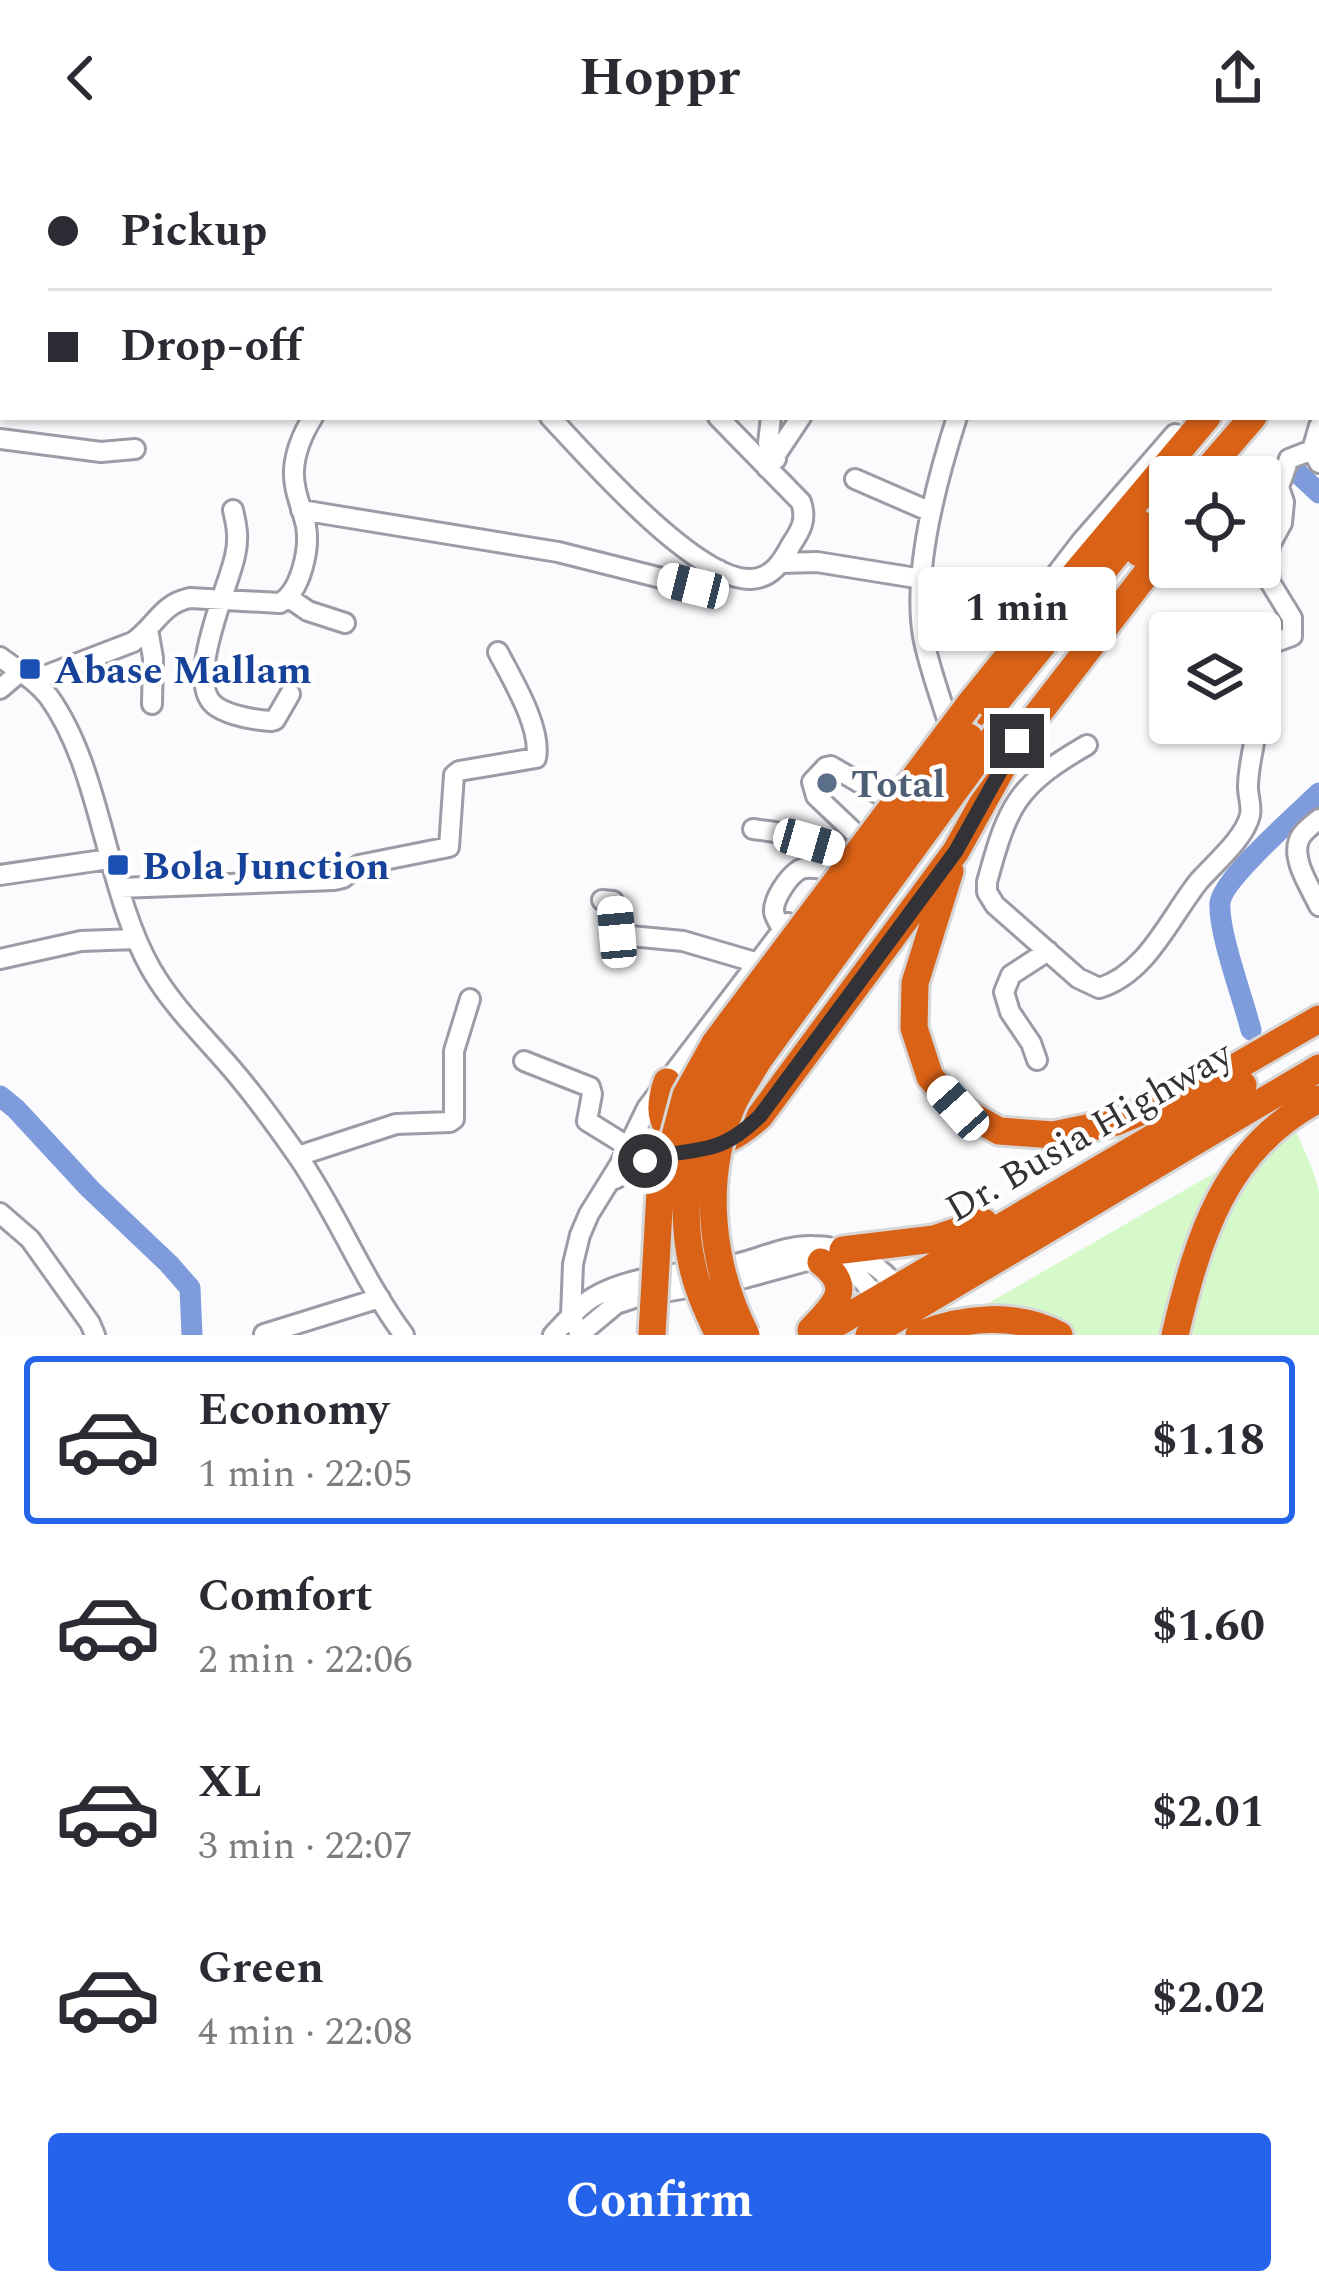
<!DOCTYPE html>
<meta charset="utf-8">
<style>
body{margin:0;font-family:Spectral,serif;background:#f7f7f7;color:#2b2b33;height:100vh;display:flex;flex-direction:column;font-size:45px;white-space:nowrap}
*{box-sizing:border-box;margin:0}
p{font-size:39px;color:#7c7c81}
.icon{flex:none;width:66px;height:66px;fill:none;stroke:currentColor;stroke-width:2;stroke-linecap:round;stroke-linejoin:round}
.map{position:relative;height:1179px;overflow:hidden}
.side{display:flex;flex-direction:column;background:#fff;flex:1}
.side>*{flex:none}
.top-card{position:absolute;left:0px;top:0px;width:1320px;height:264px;box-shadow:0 3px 9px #0004;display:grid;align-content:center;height:264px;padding:0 48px;background:#fff}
.fabs{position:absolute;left:1149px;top:300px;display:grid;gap:24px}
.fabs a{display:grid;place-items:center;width:132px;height:132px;border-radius:12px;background:#fff;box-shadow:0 3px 9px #0004;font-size:60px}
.end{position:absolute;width:54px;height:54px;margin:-27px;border:15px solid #333337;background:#fff;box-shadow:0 0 0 6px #fff}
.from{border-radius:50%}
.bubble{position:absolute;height:84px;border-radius:12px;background:#fff;box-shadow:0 3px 9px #0004;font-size:39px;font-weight:700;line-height:84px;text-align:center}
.car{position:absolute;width:36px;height:72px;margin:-36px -18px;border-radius:15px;box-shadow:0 0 9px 3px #0007;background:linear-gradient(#fff 24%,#345 0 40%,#fff 0 76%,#345 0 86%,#fff 0)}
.top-card b{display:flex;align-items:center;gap:42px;height:114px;font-size:45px}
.top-card b+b{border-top:3px solid #e1e1e2}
.top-card i{width:30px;height:30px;background:#2b2b33}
ul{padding:21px 0 0;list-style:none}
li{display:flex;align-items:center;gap:36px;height:168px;margin:0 24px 18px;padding:0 24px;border:6px solid transparent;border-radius:12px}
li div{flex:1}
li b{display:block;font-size:45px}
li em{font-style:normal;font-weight:700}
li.on{border-color:#2563eb}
li>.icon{width:108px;height:108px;stroke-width:1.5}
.cta{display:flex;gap:24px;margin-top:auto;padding:24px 48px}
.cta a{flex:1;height:138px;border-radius:12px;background:#2563eb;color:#fff;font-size:48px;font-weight:700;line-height:138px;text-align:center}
header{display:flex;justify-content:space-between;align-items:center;height:156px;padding:0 48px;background:#fff;font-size:54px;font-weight:700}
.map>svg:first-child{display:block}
.green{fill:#d5f9c9}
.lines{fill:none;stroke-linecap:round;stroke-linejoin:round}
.river{stroke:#7e9cdc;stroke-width:21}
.minor-casing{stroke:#9c9ba6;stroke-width:24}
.highway-casing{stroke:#d6d6d7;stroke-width:33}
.minor{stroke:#fff;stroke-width:18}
.highway{stroke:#da6217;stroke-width:27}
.highway-bridge-casing{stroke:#d6d6d7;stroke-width:33;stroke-linecap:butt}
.highway-bridge{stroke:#da6217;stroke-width:27}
.route{stroke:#333337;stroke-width:15}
.transit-dot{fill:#1a4fb4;stroke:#fff;stroke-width:4.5}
.service-dot{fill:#5c6f8a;stroke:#fff;stroke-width:4.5}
.labels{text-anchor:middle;stroke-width:9;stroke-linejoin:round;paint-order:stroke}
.transit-label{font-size:39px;font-weight:bold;fill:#164399;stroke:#fff;text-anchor:start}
.service-label{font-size:39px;font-weight:bold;fill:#4e5e75;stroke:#fff;text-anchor:start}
.street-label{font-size:39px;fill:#333337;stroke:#fff}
</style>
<header><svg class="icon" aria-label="back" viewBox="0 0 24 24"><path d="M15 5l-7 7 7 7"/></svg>Hoppr<svg class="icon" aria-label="share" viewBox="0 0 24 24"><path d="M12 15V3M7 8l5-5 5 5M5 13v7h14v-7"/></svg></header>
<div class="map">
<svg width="1319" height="1179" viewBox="0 0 1319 1179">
<rect width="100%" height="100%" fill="#fbfbfe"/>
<path class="green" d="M 1294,971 L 1312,1012 L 1319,1035 L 1319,1179 L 933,1179 Z"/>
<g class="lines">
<path class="river" d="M 1231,3 L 1232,0
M 1288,308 L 1319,337
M 1251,874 C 1243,842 1218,776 1220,747 C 1222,723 1299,657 1319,637
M 0,940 L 16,953 L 90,1033 L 169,1108 L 190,1132 L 192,1179"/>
<defs>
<path id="minor" d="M 567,0 L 567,3
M 65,3 L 67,0
M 318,3 L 320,0
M 1033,3 L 1035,0
M 1112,3 L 1112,0
M 1250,3 L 1252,0
M 0,86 L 3,85
M 1317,120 L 1319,118
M 0,147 L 3,147
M 1317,237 L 1319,239
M 550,261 C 588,301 695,425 751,423 C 772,422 782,406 791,389 C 801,374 807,364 801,346 L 718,261
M 771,261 L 768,287 L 776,303
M 1319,270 L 1312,294 L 1319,307
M 0,283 L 101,296 L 135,293
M 767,312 L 801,261
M 855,323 L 931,356
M 233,354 C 237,371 239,383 235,400 C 229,430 182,530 217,551 C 231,560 255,564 271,565 L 275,564 L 290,538
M 301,354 L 558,396 L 693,430 C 708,430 712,426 719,414
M 781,407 L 817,406 L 922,423
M 289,442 L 308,455 L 345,467
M 1017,469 L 1081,386 L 1175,278
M 148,473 L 153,502 L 152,548
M 0,501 C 17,514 36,524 49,541 C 102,615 105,732 151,813 C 174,853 208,884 237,919 C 258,944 278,972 297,999 C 337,1056 362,1123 404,1179
M 34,524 L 133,486 C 156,470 161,448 190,442 L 280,447 C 301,435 310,393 306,370 C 302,351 293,335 294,314 C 295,296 303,277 313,261
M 0,533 L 20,516
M 1260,544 L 1265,499 L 1270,488 L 1292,480 L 1292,462 L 1270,426 L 1268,403 L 1270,389 L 1282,367 L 1284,346 L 1279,331 L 1289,303 L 1312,294
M 946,560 C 938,534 928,507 923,480 C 912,415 937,323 957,261
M 1087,589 C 1016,630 1008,649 987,726 L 987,736 L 995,749 L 1078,822 L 1099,832 C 1147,818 1170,761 1199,725 C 1214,708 1245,682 1250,659 C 1252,651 1248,640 1248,631 C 1248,610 1255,588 1257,567
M 1319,663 C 1312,669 1302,676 1299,684 C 1291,704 1311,732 1319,750
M 753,673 L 775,676 L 843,695
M 856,678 L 816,640 L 812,626 L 826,611 L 831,610 L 884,641
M 0,719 L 109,703
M 119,732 L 334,724 L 343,722 L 359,709 L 449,691 L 454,619 L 459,615 L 536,602 C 542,572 512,523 498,496
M 602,744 L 613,745 L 617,776 L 620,779 L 683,785 L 758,807
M 783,774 C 780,769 775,762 774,756 C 773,743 788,721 799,714 C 808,709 820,713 829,714
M 0,803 L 81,785 L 136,783
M 1037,904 L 1031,887 L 1010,856 L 1004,836 L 1011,819 L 1048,795
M 524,905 L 590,931 L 592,938 L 587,965 L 629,991
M 298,1000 L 396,968 L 450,966 L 454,963 L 454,895 L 470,843
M 615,1023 L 645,1005 L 677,995
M 0,1057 L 30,1083 L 90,1167 L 95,1179
M 264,1178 L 380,1142
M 580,1178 L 571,1160 L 573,1108 L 580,1079 L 589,1058 L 620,1008 L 647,952 L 788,767
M 553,1179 C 566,1166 578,1150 594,1141 C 636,1116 693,1119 740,1107 C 763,1101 788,1089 813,1090 C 846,1090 882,1108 900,1136
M 579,1179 L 616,1148 L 640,1140 L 741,1123 L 807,1105 L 821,1106 L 855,1116 L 883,1148"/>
<path id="highway" d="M 1317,161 L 1319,159
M 1317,191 L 1319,189
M 1201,321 L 1253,261
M 1139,397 L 1170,358
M 969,549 L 1070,424 L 1207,261
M 987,557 L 1141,368
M 950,715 L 915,827 L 914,872 L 930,921 L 958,952 L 999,975 L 1053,979 L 1116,966 L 1203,930 L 1319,863
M 667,926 C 656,958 662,970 687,993 C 718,991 738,980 760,960 L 956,695 L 1017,585 L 1170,387
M 843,1094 L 934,1083 L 984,1066
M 811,1174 C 834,1150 855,1132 821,1106
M 817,1179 L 1243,929
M 869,1179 L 1319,912
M 919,1179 C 963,1161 1016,1156 1059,1179
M 1175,1179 C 1198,1082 1224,992 1319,943"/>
</defs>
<use href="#minor" class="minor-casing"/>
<use href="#highway" class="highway-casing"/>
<use href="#minor" class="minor"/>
<use href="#highway" class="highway"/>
<defs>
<path id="highway-bridge" d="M 652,1179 L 660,1036 L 686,939 L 715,887 L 969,549
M 719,1179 C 708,1157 697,1133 692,1108 C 680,1055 687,990 709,940 C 716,923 729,907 739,892 L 969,581
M 746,1179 C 711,1110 701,1025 731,952 C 738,935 750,919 759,903 L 1002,570"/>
</defs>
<use href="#highway-bridge" class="highway-bridge-casing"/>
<use href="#highway-bridge" class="highway-bridge"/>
</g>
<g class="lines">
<path class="route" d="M 645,1005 C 668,996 689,997 711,991 C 731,986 746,973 760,960 L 956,695 L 1017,585"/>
</g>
<g class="transit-dot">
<rect x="18" y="501" width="24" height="24" rx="6"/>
<rect x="106" y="697" width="24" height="24" rx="6"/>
</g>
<circle class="service-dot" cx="827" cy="627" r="12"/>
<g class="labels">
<g class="transit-label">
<text x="54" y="527">Abase Mallam</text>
<text x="142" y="723">Bola Junction</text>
</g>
<g class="service-label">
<text x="851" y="641">Total</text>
</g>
<g class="street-label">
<text transform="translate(1088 974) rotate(-30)" y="14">Dr. Busia Highway</text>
</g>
</g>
</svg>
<div class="fabs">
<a><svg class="icon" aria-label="locate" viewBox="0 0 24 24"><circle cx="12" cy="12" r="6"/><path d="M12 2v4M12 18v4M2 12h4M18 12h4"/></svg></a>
<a><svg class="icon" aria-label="layers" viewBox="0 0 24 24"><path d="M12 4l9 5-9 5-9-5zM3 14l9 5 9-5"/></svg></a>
</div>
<i class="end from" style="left:645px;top:1005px"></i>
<i class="end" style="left:1017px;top:585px"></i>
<div class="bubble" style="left:918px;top:411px;width:198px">1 min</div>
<i class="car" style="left:693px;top:430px;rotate:284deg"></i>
<i class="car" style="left:809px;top:686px;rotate:106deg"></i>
<i class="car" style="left:617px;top:776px;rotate:355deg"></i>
<i class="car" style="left:958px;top:952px;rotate:318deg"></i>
<div class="top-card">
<b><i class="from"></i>Pickup</b>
<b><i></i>Drop-off</b>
</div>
</div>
<section class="side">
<ul>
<li class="on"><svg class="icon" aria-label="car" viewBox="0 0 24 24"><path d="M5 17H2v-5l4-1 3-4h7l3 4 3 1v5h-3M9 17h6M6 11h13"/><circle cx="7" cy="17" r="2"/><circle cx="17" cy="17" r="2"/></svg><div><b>Economy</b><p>1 min · 22:05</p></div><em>$1.18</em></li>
<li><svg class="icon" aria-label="car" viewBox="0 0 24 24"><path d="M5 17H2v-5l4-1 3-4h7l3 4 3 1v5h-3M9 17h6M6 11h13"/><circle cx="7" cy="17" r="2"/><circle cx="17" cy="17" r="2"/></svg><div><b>Comfort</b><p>2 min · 22:06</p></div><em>$1.60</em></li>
<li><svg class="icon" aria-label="car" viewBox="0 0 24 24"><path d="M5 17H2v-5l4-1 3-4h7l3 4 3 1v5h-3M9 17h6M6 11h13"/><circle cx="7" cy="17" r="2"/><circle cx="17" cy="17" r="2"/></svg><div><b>XL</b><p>3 min · 22:07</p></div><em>$2.01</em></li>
<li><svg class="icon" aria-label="car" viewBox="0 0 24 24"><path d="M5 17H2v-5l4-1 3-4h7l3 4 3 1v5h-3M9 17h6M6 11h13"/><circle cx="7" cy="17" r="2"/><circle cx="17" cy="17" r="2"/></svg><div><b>Green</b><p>4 min · 22:08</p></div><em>$2.02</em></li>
</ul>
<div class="cta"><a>Confirm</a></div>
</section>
